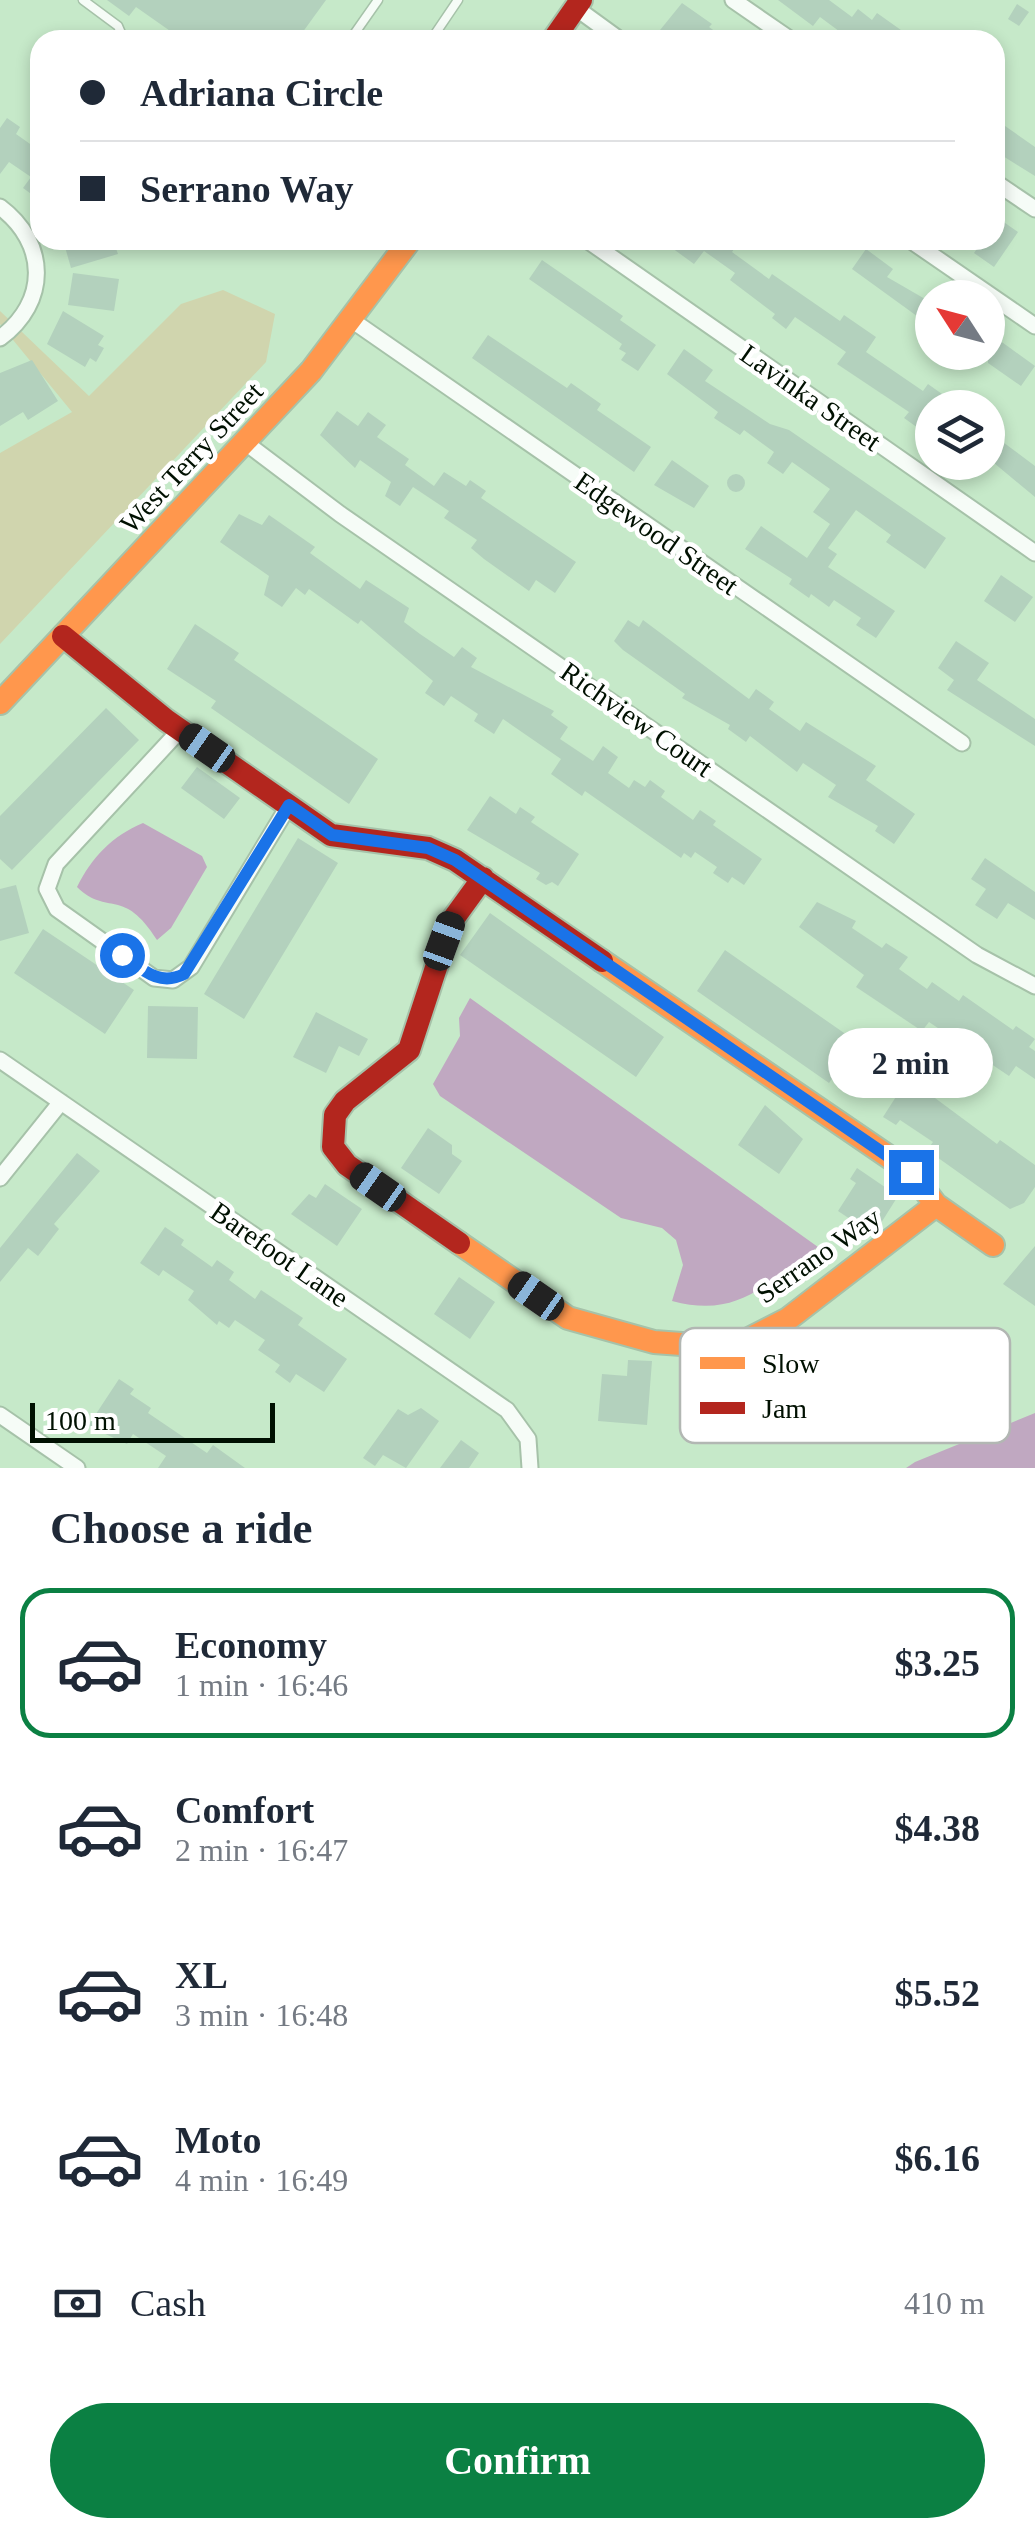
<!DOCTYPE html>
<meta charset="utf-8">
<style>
body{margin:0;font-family:"Times New Roman",serif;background:#f2f2f3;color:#1f2937;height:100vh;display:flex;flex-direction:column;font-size:38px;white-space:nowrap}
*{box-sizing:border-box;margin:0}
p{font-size:32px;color:#747a83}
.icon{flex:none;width:55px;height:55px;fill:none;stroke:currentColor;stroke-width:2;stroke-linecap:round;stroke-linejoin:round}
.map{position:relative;height:1468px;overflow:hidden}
.drawer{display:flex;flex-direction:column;background:#fff;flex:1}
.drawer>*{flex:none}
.guide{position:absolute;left:30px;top:30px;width:975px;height:220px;border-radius:30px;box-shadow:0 5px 15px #0003;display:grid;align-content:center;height:220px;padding:0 50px;background:#fff}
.needle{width:65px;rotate:306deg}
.fabs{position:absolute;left:915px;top:280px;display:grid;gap:20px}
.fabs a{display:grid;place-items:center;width:90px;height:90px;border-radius:50%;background:#fff;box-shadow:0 5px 15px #0003;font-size:50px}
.scale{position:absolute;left:30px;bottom:25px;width:245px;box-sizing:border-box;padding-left:10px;border:5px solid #001001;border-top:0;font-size:28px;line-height:35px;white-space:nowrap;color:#001001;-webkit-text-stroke:8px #fff;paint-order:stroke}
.end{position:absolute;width:45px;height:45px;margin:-22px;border:12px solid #1a73e8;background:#fff;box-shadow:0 0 0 5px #fff}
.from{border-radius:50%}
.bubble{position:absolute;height:70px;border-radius:35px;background:#fff;box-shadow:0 5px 15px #0003;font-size:32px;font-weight:800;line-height:70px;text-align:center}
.car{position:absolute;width:30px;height:60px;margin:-30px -15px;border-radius:12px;box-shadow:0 0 8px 2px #0007;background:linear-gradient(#222 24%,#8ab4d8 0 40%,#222 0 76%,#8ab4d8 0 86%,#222 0)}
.guide b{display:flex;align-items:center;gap:35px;height:95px;font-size:38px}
.guide b+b{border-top:2px solid #e0e1e3}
.guide i{width:25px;height:25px;background:#1f2937}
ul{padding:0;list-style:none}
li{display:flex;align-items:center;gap:30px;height:150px;margin:0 20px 15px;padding:0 30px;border:5px solid transparent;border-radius:30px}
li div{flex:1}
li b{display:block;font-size:38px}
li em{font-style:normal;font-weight:800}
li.active{border-color:#0b8043}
li>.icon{width:90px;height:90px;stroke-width:1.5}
h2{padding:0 50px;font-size:45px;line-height:120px}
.pay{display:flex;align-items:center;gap:25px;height:110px;padding:0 50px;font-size:38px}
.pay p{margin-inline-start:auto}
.action{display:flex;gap:20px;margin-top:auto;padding:20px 50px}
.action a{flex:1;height:115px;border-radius:60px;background:#0b8043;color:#fff;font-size:40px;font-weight:800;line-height:115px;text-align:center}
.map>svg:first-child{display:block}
.green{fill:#d0d5ae}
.water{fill:#c0a8c1}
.building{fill:#b3d1bd}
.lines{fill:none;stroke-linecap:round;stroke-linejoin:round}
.lane-casing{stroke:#a6c2a9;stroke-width:11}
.street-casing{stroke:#a6c2a9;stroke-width:19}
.slow-casing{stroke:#a6c2a9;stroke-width:26}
.jam-casing{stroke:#a6c2a9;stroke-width:26}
.lane{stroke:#f6fcf7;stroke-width:8}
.street{stroke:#f6fcf7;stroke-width:15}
.slow{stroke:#ff974d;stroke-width:22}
.jam{stroke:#b3261e;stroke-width:22}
.route{stroke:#1a73e8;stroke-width:12}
.labels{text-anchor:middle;stroke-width:9;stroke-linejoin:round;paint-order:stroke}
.street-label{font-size:28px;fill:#001001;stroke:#fff}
.key{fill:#fff;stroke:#b2b7b3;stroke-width:2.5}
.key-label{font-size:28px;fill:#001001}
</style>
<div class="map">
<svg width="1035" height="1468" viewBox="0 0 1035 1468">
<rect width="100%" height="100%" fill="#c6e9c9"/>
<path class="green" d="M 223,290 L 275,314 L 266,362 L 0,644 L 0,453 L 72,412 L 0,324 L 0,311 L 89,396 L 181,304 Z"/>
<path class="water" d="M 143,823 L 202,856 L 207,867 L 171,928 L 157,940 C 123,886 108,917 77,887 C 92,857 112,836 143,823 Z
M 470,998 L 818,1247 C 765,1283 740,1319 672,1301 L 683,1265 L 676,1240 L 662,1228 L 621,1218 L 440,1096 L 433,1084 L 460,1036 L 459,1018 Z
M 1035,1413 L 1035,1468 L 906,1468 L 915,1462 Z"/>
<path class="building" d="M 107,0 L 326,0 L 297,40 L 183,40 L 136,7 L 129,16 Z
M 778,0 L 829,0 L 852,17 L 858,9 L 872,20 L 877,13 L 915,40 L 851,40 L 820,17 L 813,26 Z
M 682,3 L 712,24 L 709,27 L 727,40 L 663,40 L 656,35 Z
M 1017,4 L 1029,12 L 1019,26 L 1008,19 Z
M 7,118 L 20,127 L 16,134 L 40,151 L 40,188 L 34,196 L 23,188 L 31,177 L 9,162 L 0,174 L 0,128 Z
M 995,119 L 1035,147 L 1035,176 L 995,151 Z
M 995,216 L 1018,232 L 994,267 L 974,253 L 983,240 L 995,240 Z
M 63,240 L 113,240 L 118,254 L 71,268 Z
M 661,240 L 727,240 L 736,246 L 732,252 L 769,279 L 772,274 L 840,321 L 844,315 L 876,337 L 866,352 L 923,391 L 928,384 L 949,399 L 943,408 L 932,408 L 932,423 L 925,418 L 918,428 L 904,418 L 909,412 L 837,364 L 846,352 L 795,317 L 786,329 L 772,318 L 775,314 L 730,280 L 735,273 L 704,251 L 694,264 Z
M 866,249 L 893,269 L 887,277 L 932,303 L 921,319 L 852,269 Z
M 542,260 L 623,316 L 620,320 L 656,345 L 638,371 L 621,360 L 626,353 L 619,349 L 622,344 L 529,279 Z
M 73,273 L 119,279 L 114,311 L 68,305 Z
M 63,311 L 104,336 L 98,345 L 104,348 L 96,362 L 90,358 L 85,367 L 47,344 Z
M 988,332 L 1035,366 L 1021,386 L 988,363 Z
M 488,335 L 567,388 L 571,383 L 601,404 L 597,410 L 651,447 L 634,472 L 472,358 Z
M 684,349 L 713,370 L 705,381 L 770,424 L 789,430 L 946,538 L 925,569 L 886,542 L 891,535 L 856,510 L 828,548 L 837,554 L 828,567 L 895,611 L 876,638 L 856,625 L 861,618 L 834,600 L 829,607 L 811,594 L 809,598 L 789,584 L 792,579 L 745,549 L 761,526 L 807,558 L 830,524 L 813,512 L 830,489 L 792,462 L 783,474 L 767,463 L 774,452 L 744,430 L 740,435 L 714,418 L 718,412 L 667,374 Z
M 32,360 L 58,401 L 28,420 L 23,412 L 0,426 L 0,373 Z
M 337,411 L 358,426 L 368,412 L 386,425 L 377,437 L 409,459 L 405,465 L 434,486 L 444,472 L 466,486 L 470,480 L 486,491 L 481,498 L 576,562 L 555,593 L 536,580 L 529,591 L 484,559 L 471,548 L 477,540 L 444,518 L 449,511 L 413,487 L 400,506 L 385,496 L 391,482 L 360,460 L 355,468 L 320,435 Z
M 988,431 L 1035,466 L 1035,497 L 988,458 Z
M 672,460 L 709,486 L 694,508 L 654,485 Z
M727 483a9 9 0 1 1 18 0a9 9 0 1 1-18 0Z
M 239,514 L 262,525 L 269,515 L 315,547 L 310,553 L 360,589 L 366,580 L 409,608 L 404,622 L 420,634 L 454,657 L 462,647 L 477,658 L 471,667 L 554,711 L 551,715 L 568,727 L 560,739 L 593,761 L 603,746 L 618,757 L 608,773 L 629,788 L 634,780 L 645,787 L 650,780 L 665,791 L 661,797 L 693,820 L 700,810 L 716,821 L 713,825 L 762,859 L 744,885 L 732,877 L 728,883 L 713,873 L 717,867 L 695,852 L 691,858 L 684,853 L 681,858 L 585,791 L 582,796 L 551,774 L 561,759 L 503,719 L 494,734 L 474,721 L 478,714 L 451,696 L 444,706 L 425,693 L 433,681 L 361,620 L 358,624 L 309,589 L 305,595 L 296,588 L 282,607 L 264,595 L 269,576 L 220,542 Z
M 1001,575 L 1033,597 L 1015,622 L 984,601 Z
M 628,620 L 639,627 L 643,620 L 749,699 L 756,689 L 774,702 L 769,709 L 800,731 L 806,722 L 876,766 L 866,780 L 915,814 L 894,844 L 875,831 L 878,826 L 828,797 L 836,785 L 803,763 L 797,772 L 750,736 L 746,742 L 728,729 L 730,725 L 682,698 L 685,694 L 623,650 L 614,641 Z
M 195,624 L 239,653 L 234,660 L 378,759 L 349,804 L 211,708 L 216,701 L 167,669 Z
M 956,641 L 989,663 L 977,680 L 1035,719 L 1035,746 L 947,690 L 954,680 L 938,668 Z
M 106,708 L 139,740 L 12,870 L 0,859 L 0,816 Z
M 197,767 L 240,798 L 224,819 L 181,788 Z
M 490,796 L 516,814 L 520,807 L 535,817 L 531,822 L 579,854 L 558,886 L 552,882 L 546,885 L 536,879 L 540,873 L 467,830 Z
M 298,838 L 338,863 L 244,1019 L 204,994 Z
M 985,858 L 1035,892 L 1035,920 L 1008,903 L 997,919 L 975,905 L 986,889 L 971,879 Z
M 16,885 L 29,933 L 0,941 L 0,889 Z
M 817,902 L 856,921 L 852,928 L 882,948 L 886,943 L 908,957 L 899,969 L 927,989 L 932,982 L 959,1001 L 963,995 L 1013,1030 L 1016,1026 L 1035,1039 L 1029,1047 L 1035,1051 L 1035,1079 L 1016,1066 L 1009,1076 L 929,1022 L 922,1031 L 856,987 L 864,975 L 799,927 Z
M 490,913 L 664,1037 L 636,1077 L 460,955 Z
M 43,929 L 134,990 L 105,1034 L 14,973 Z
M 725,950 L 857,1042 L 829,1083 L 697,991 Z
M 148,1006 L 198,1007 L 197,1059 L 147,1058 Z
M 316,1012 L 368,1039 L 359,1056 L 339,1046 L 326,1073 L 293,1057 Z
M 908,1078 L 997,1144 L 1000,1140 L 1035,1165 L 1035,1187 L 1024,1203 L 1010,1209 L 927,1150 L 933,1142 L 900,1120 L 896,1125 L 883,1117 Z
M 765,1105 L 803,1139 L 779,1174 L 738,1145 Z
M 428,1128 L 452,1145 L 452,1154 L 462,1161 L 439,1194 L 401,1168 Z
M 77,1153 L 100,1171 L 54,1224 L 59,1229 L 38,1256 L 28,1248 L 0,1282 L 0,1248 Z
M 857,1168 L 898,1196 L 881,1223 L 861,1216 L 856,1223 L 838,1211 L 856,1183 L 850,1179 Z
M 325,1184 L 362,1209 L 337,1246 L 291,1214 L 309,1194 L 316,1198 Z
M 165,1227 L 184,1240 L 181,1245 L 212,1267 L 217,1260 L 234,1272 L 229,1280 L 255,1299 L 261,1290 L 303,1318 L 298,1325 L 347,1359 L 324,1392 L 296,1374 L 290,1383 L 275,1372 L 280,1365 L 258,1350 L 265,1340 L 235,1320 L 229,1328 L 219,1321 L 217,1325 L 188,1300 L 194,1291 L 163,1270 L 159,1276 L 140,1263 Z
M 1035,1246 L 1035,1306 L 1003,1284 Z
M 459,1277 L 495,1302 L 470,1339 L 434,1314 Z
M 628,1360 L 652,1361 L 647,1425 L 598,1421 L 602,1374 L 627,1376 Z
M 119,1379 L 134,1389 L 130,1394 L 151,1408 L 148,1413 L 207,1453 L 213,1445 L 245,1468 L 158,1468 L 166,1456 L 133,1434 L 127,1444 L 88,1426 Z
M 421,1408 L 439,1421 L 406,1468 L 383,1455 L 375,1466 L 363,1458 L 398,1409 L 408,1415 Z
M 461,1440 L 479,1453 L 469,1468 L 440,1468 Z"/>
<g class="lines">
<defs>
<path id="lane" d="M 83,0 L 118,26 L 124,40
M 350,40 L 378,0
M 431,40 L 458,0"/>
<path id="street" d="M 733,0 L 791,40
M 576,8 L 620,40
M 995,182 L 1035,209
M 0,207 C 48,243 49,302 0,338
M 587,240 L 1035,553
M 910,240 L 1035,326
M 353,321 L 962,743
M 246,443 L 340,514 L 977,955 L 1035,986
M 180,730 L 56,864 L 47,889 L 57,909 L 154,978 L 173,980 L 191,967 L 289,805
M 0,1060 L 507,1410 L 528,1439 L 530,1468
M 0,1178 L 61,1102
M 0,1415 L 77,1468"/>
<path id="slow" d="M 0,703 L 311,371 L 410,240
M 602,961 L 911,1172 L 936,1205 L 993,1245
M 459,1243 L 568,1318 L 654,1342 L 723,1347 L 741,1343 L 788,1319 L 936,1205"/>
<path id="jam" d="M 553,40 L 581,0
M 63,636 L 166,720 L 331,835 L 428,848 L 455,860 L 602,961
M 459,1243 L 347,1165 L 333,1147 L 335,1115 L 345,1101 L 409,1050 L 451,922 L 483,878"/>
</defs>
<use href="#lane" class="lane-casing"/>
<use href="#street" class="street-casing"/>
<use href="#slow" class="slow-casing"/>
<use href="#jam" class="jam-casing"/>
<use href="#lane" class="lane"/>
<use href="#street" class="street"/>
<use href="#slow" class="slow"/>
<use href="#jam" class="jam"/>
</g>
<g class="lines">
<path class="route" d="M 122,955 C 142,969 159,987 184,974 L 289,805 L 332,835 L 428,848 L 455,860 L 911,1172"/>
</g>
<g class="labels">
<g class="street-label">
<text transform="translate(811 397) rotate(35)" y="10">Lavinka Street</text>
<text transform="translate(191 457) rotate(-47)" y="10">West Terry Street</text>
<text transform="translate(657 533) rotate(35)" y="10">Edgewood Street</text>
<text transform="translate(637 719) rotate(35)" y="10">Richview Court</text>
<text transform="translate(280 1254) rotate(35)" y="10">Barefoot Lane</text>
<text transform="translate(818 1255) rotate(-35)" y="10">Serrano Way</text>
</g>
</g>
<rect x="680" y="1328" width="330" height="115" rx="15" class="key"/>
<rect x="700" y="1357" width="45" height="12" fill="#ff974d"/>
<rect x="700" y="1402" width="45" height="12" fill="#b3261e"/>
<g class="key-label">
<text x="762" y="1373">Slow</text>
<text x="762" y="1418">Jam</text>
</g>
</svg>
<div class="fabs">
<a><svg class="needle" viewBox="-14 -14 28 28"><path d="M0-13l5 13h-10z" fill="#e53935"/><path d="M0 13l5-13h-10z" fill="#747a83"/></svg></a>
<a><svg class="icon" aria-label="layers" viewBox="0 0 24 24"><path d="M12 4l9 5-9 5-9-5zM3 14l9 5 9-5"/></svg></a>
</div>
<div class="scale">100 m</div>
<i class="end from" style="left:122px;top:955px"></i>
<i class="end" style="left:911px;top:1172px"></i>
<div class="bubble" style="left:828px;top:1028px;width:165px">2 min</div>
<i class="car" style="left:207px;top:748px;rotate:305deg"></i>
<i class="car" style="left:444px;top:941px;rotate:20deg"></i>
<i class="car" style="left:378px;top:1187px;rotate:305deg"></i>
<i class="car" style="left:536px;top:1296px;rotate:305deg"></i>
<div class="guide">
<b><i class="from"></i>Adriana Circle</b>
<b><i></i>Serrano Way</b>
</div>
</div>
<section class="drawer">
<h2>Choose a ride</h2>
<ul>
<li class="active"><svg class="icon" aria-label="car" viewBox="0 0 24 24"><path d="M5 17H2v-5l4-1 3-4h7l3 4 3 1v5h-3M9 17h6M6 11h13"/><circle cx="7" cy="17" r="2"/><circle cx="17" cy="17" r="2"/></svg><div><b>Economy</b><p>1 min · 16:46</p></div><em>$3.25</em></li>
<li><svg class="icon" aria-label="car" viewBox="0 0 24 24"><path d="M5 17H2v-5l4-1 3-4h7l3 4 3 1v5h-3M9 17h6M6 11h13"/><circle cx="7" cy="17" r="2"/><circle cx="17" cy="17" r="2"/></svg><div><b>Comfort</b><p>2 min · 16:47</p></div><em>$4.38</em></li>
<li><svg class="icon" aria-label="car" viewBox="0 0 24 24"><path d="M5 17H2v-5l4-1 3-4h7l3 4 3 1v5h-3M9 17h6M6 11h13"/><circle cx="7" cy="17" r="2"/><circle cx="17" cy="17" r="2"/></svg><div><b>XL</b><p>3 min · 16:48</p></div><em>$5.52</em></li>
<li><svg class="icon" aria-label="car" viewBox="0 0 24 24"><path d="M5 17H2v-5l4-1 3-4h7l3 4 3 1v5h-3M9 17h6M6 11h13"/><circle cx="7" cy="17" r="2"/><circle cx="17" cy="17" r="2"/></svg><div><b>Moto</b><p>4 min · 16:49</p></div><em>$6.16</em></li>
</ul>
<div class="pay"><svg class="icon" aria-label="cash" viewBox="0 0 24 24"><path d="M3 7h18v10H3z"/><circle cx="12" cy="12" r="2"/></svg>Cash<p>410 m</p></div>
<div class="action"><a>Confirm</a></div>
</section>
